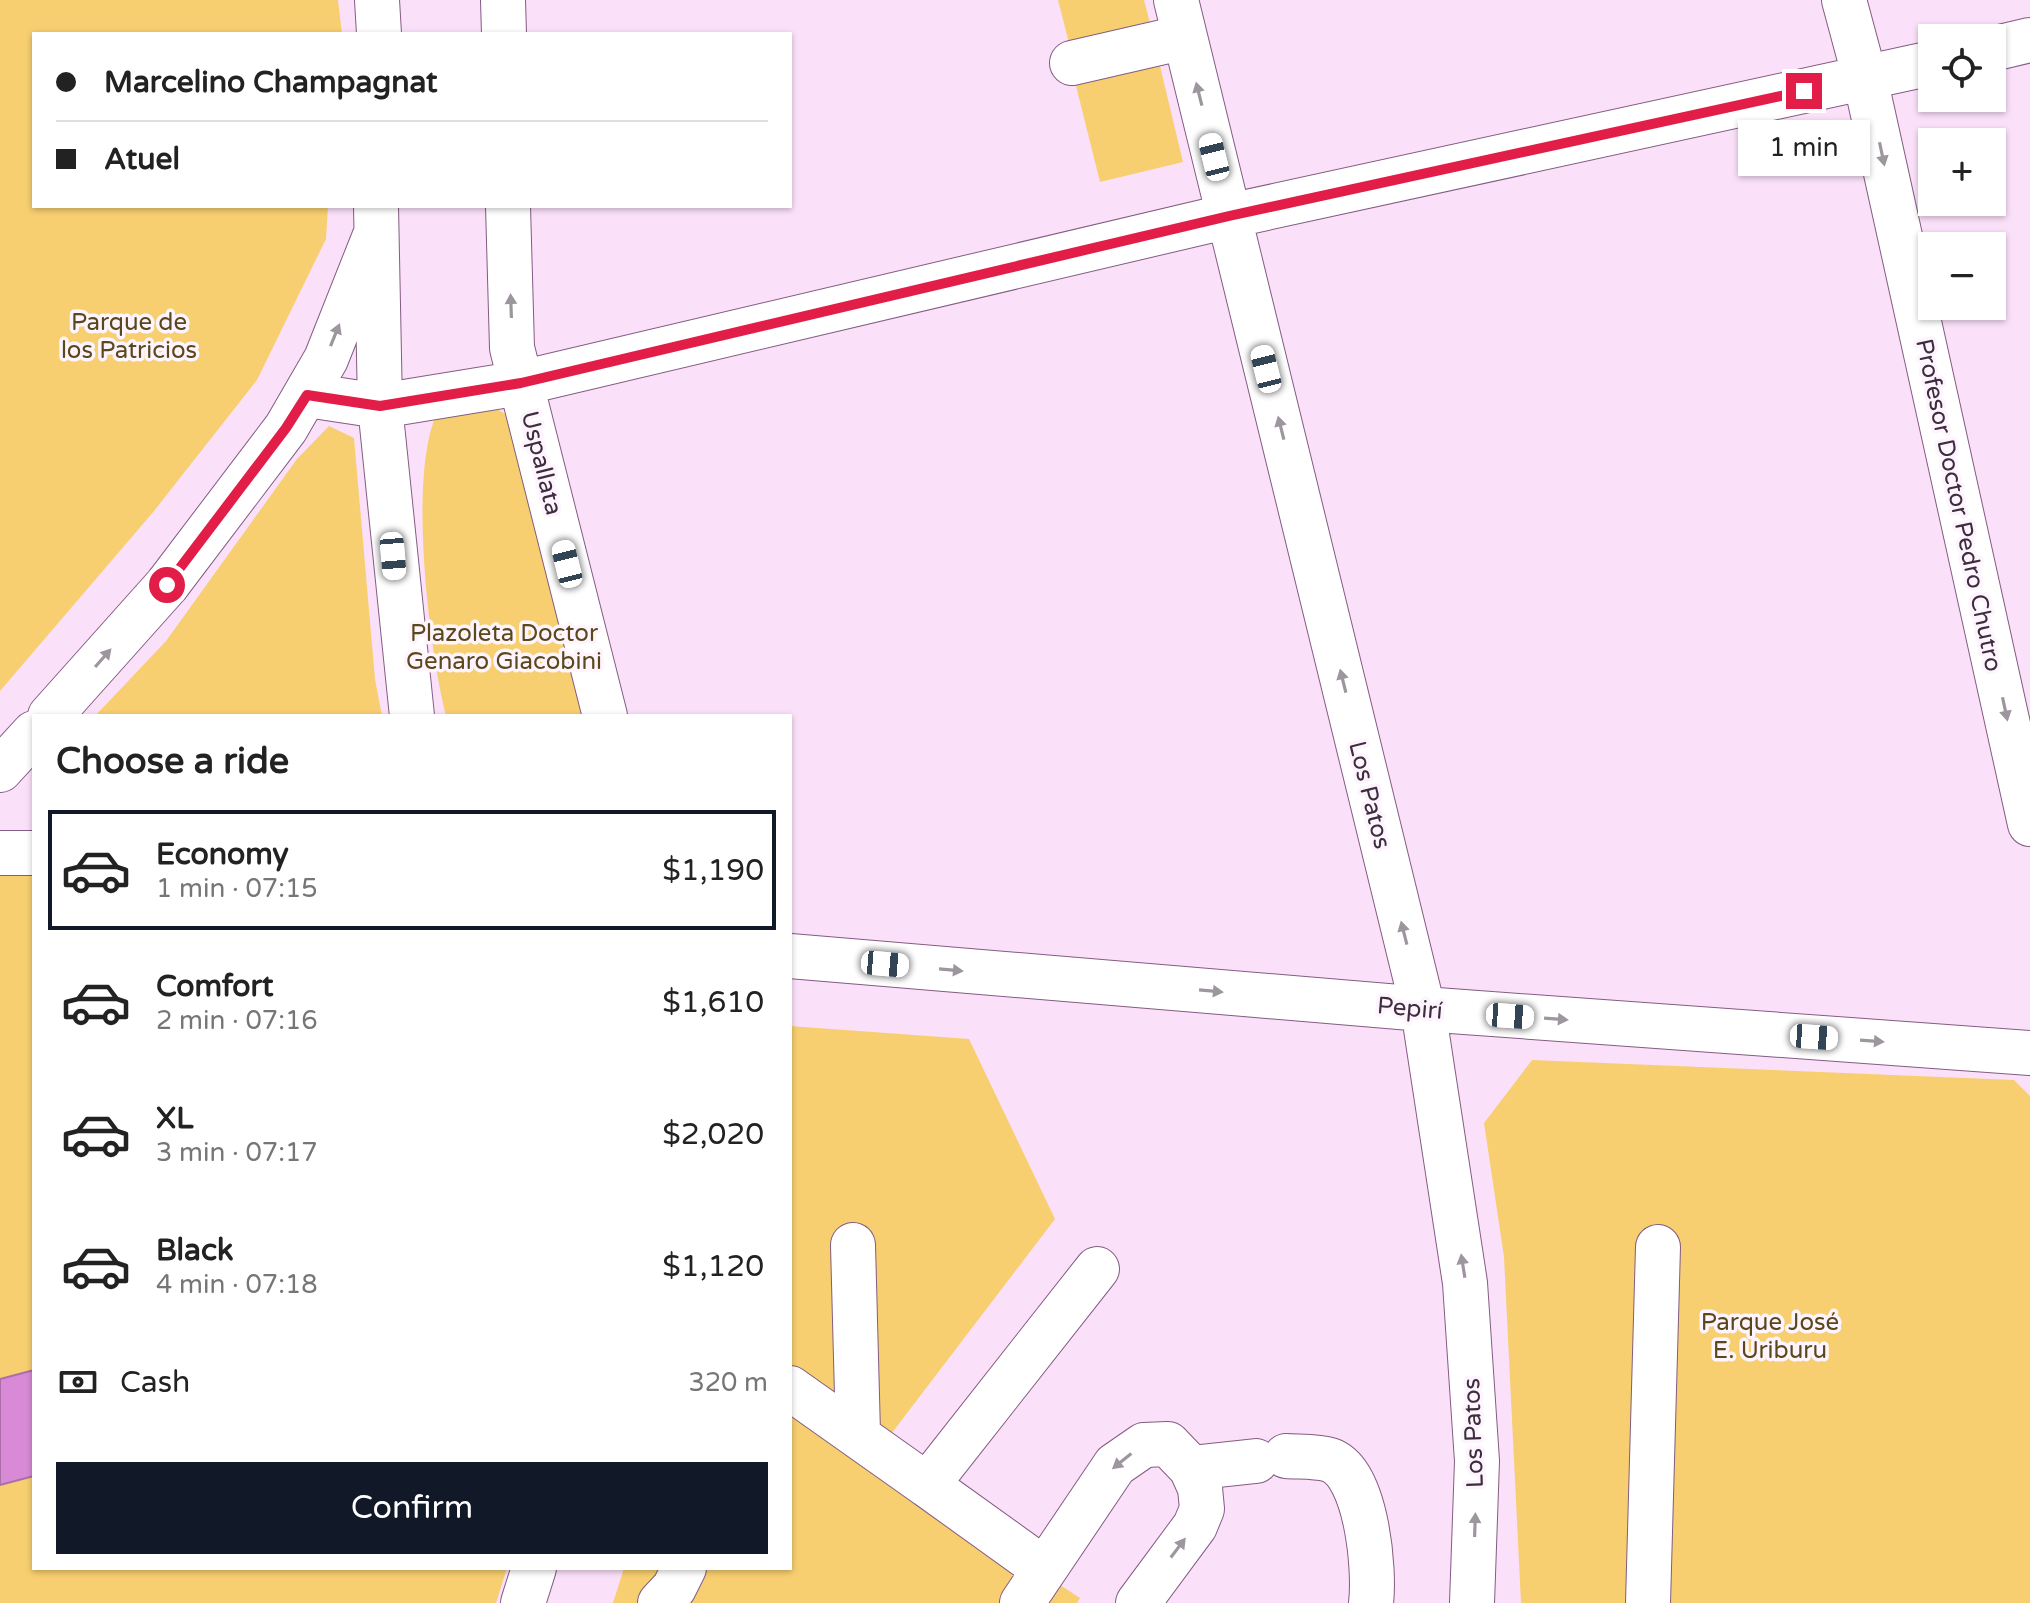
<!DOCTYPE html>
<meta charset="utf-8">
<style>
body{margin:0;font-family:"Varela Round",sans-serif;background:#f2f2f2;color:#222;height:100vh;display:flex;flex-direction:column;font-size:30px;white-space:nowrap}
*{box-sizing:border-box;margin:0}
p{font-size:26px;color:#767676}
.icon{flex:none;width:44px;height:44px;fill:none;stroke:currentColor;stroke-width:2;stroke-linecap:round;stroke-linejoin:round}
.map{position:relative;flex:1;overflow:hidden}
.drawer{position:absolute;left:32px;top:714px;width:760px;height:856px;display:flex;flex-direction:column;background:#fff;border-radius:0px;box-shadow:0 2px 6px #0004}
.drawer>*{flex:none}
.banner{position:absolute;left:32px;top:32px;width:760px;height:176px;border-radius:0px;box-shadow:0 2px 6px #0004;display:grid;align-content:center;height:176px;padding:0 24px;background:#fff}
.fabs{position:absolute;left:1918px;top:24px;display:grid;gap:16px}
.fabs a{display:grid;place-items:center;width:88px;height:88px;border-radius:0px;background:#fff;box-shadow:0 2px 6px #0004;font-size:40px}
.end{position:absolute;width:36px;height:36px;margin:-18px;border:10px solid #e11d48;background:#fff;box-shadow:0 0 0 4px #fff}
.from{border-radius:50%}
.bubble{position:absolute;height:56px;border-radius:0px;background:#fff;box-shadow:0 2px 6px #0004;font-size:26px;font-weight:600;line-height:56px;text-align:center}
.car{position:absolute;width:24px;height:48px;margin:-24px -12px;border-radius:10px;box-shadow:0 0 6px 2px #0007;background:linear-gradient(#fff 24%,#345 0 40%,#fff 0 76%,#345 0 86%,#fff 0)}
.banner b{display:flex;align-items:center;gap:28px;height:76px;font-size:30px}
.banner b+b{border-top:2px solid #e0e0e0}
.banner i{width:20px;height:20px;background:#222}
ul{padding:0;list-style:none}
li{display:flex;align-items:center;gap:24px;height:120px;margin:0 16px 12px;padding:0 8px;border:4px solid transparent;border-radius:0px}
li div{flex:1}
li b{display:block;font-size:30px}
li em{font-style:normal;font-weight:600}
li.active{border-color:#111827}
li>.icon{width:72px;height:72px;stroke-width:1.5}
h2{padding:0 24px;font-size:36px;line-height:96px}
.pay{display:flex;align-items:center;gap:20px;height:88px;padding:0 24px;font-size:30px}
.pay p{margin-inline-start:auto}
.button{display:flex;gap:16px;margin-top:auto;padding:16px 24px}
.button a{flex:1;height:92px;border-radius:0px;background:#111827;color:#fff;font-size:32px;font-weight:600;line-height:92px;text-align:center}
.map>svg:first-child{display:block}
.green{fill:#f7cf70}
.water{fill:#d88ad6;stroke:#aa6ea8;stroke-width:2}
.lines{fill:none;stroke-linecap:round;stroke-linejoin:round}
.minor-casing{stroke:#835c82;stroke-width:46}
.minor{stroke:#fff;stroke-width:44}
.oneway{fill:#9e969e}
.route{stroke:#e11d48;stroke-width:10}
.labels{text-anchor:middle;stroke-width:7;stroke-linejoin:round;paint-order:stroke}
.park-label{font-size:24px;fill:#5a481b;stroke:#fdf4fd}
.street-label{font-size:24px;fill:#3e2d3e;stroke:#fdf4fd}
</style>
<div class="map">
<svg width="2030" height="1603" viewBox="0 0 2030 1603">
<rect width="100%" height="100%" fill="#fbe0fa"/>
<path class="green" d="M 0,0 L 338,0 L 342,34 L 34,34 L 34,206 L 328,206 L 326,239 L 257,380 L 154,511 L 0,691 Z
M 1058,0 L 1144,0 L 1150,23 L 1069,43 Z
M 1159,62 L 1183,162 L 1100,182 L 1075,82 Z
M 488,404 L 509,416 L 591,716 L 446,716 C 429,648 409,482 435,418 Z
M 329,426 L 354,438 L 375,679 L 382,716 L 95,716 L 166,641 L 297,459 Z
M 23,874 L 34,876 L 34,1568 L 507,1568 L 496,1603 L 0,1603 L 0,875 Z
M 790,1026 L 969,1039 L 1055,1219 L 888,1438 L 790,1369 Z
M 1532,1060 L 2014,1080 L 2030,1096 L 2030,1603 L 1521,1603 L 1504,1257 L 1484,1123 Z
M 790,1408 L 1080,1598 L 1077,1603 L 613,1603 L 624,1568 L 790,1568 Z"/>
<path class="water" d="M 34,1370 L 34,1476 L 0,1485 L 0,1379 Z"/>
<g class="lines">
<defs>
<path id="minor" d="M 377,0 L 379,34
M 503,0 L 504,34
M 1176,0 L 1423,1009 L 1465,1283 L 1477,1461 L 1472,1603
M 1844,0 L 1865,78 L 2030,824
M 1992,49 L 2030,40
M 1072,63 L 1185,37
M 376,206 L 380,406 L 412,716
M 508,206 L 512,348 L 605,716
M 307,395 L 380,406 L 521,383 L 1229,216 L 1932,63
M 50,716 L 167,585 L 286,428 L 326,359 L 374,238
M 0,770 L 34,733
M 0,853 L 34,853
M 790,956 L 1423,1009 L 2030,1053
M 853,1245 L 858,1433
M 790,1388 L 927,1485 L 1097,1269
M 1286,1456 C 1299,1457 1317,1456 1330,1460 C 1367,1473 1375,1570 1371,1603
M 1191,1468 L 1256,1461
M 927,1485 L 1044,1569
M 523,1603 L 534,1568
M 660,1603 L 674,1588 L 684,1568
M 1022,1603 L 1115,1465 L 1144,1445 L 1168,1444 L 1191,1468 L 1200,1488 L 1202,1509 L 1195,1526 L 1138,1603
M 1648,1603 L 1658,1247"/>
</defs>
<use href="#minor" class="minor-casing"/>
<use href="#minor" class="minor"/>
</g>
<defs><path id="oneway-solid" d="M-6-.8H1V-3.2L6.5 0L1 3.2V.8H-6Z" transform="scale(2)"/></defs>
<g class="oneway">
<use href="#oneway-solid" transform="translate(1199 94) rotate(-104)"/>
<use href="#oneway-solid" transform="translate(1882 154) rotate(78)"/>
<use href="#oneway-solid" transform="translate(511 306) rotate(-92)"/>
<use href="#oneway-solid" transform="translate(335 335) rotate(-68)"/>
<use href="#oneway-solid" transform="translate(1281 428) rotate(-104)"/>
<use href="#oneway-solid" transform="translate(103 658) rotate(-49)"/>
<use href="#oneway-solid" transform="translate(1343 681) rotate(-104)"/>
<use href="#oneway-solid" transform="translate(2005 709) rotate(78)"/>
<use href="#oneway-solid" transform="translate(1404 933) rotate(-104)"/>
<use href="#oneway-solid" transform="translate(951 970) rotate(5)"/>
<use href="#oneway-solid" transform="translate(1211 991) rotate(5)"/>
<use href="#oneway-solid" transform="translate(1556 1019) rotate(4)"/>
<use href="#oneway-solid" transform="translate(1872 1041) rotate(4)"/>
<use href="#oneway-solid" transform="translate(1463 1266) rotate(-99)"/>
<use href="#oneway-solid" transform="translate(1122 1461) rotate(141)"/>
<use href="#oneway-solid" transform="translate(1475 1525) rotate(-88)"/>
<use href="#oneway-solid" transform="translate(1178 1548) rotate(-53)"/>
</g>
<g class="lines">
<path class="route" d="M 167,585 L 286,428 L 307,395 L 380,406 L 521,383 L 1229,216 L 1804,91"/>
</g>
<g class="labels">
<g class="park-label">
<text x="129" y="330">Parque de<tspan x="129" dy="28">los Patricios</tspan></text>
<text x="504" y="641">Plazoleta Doctor<tspan x="504" dy="28">Genaro Giacobini</tspan></text>
<text x="1770" y="1330">Parque José<tspan x="1770" dy="28">E. Uriburu</tspan></text>
</g>
<g class="street-label">
<text transform="translate(542 463) rotate(76)" y="8">Uspallata</text>
<text transform="translate(1959 505) rotate(78)" y="8">Profesor Doctor Pedro Chutro</text>
<text transform="translate(1370 795) rotate(76)" y="8">Los Patos</text>
<text transform="translate(1410 1008) rotate(5)" y="8">Pepirí</text>
<text transform="translate(1473 1433) rotate(-92)" y="8">Los Patos</text>
</g>
</g>
</svg>
<div class="fabs">
<a><svg class="icon" aria-label="locate" viewBox="0 0 24 24"><circle cx="12" cy="12" r="6"/><path d="M12 2v4M12 18v4M2 12h4M18 12h4"/></svg></a>
<a>+</a>
<a>−</a>
</div>
<i class="end from" style="left:167px;top:585px"></i>
<i class="end" style="left:1804px;top:91px"></i>
<div class="bubble" style="left:1738px;top:120px;width:132px">1 min</div>
<i class="car" style="left:1214px;top:157px;rotate:346deg"></i>
<i class="car" style="left:1266px;top:369px;rotate:346deg"></i>
<i class="car" style="left:393px;top:556px;rotate:175deg"></i>
<i class="car" style="left:567px;top:564px;rotate:346deg"></i>
<i class="car" style="left:885px;top:964px;rotate:95deg"></i>
<i class="car" style="left:1510px;top:1016px;rotate:94deg"></i>
<i class="car" style="left:1814px;top:1037px;rotate:94deg"></i>
<div class="banner">
<b><i class="from"></i>Marcelino Champagnat</b>
<b><i></i>Atuel</b>
</div>
<section class="drawer">
<h2>Choose a ride</h2>
<ul>
<li class="active"><svg class="icon" aria-label="car" viewBox="0 0 24 24"><path d="M5 17H2v-5l4-1 3-4h7l3 4 3 1v5h-3M9 17h6M6 11h13"/><circle cx="7" cy="17" r="2"/><circle cx="17" cy="17" r="2"/></svg><div><b>Economy</b><p>1 min · 07:15</p></div><em>$1,190</em></li>
<li><svg class="icon" aria-label="car" viewBox="0 0 24 24"><path d="M5 17H2v-5l4-1 3-4h7l3 4 3 1v5h-3M9 17h6M6 11h13"/><circle cx="7" cy="17" r="2"/><circle cx="17" cy="17" r="2"/></svg><div><b>Comfort</b><p>2 min · 07:16</p></div><em>$1,610</em></li>
<li><svg class="icon" aria-label="car" viewBox="0 0 24 24"><path d="M5 17H2v-5l4-1 3-4h7l3 4 3 1v5h-3M9 17h6M6 11h13"/><circle cx="7" cy="17" r="2"/><circle cx="17" cy="17" r="2"/></svg><div><b>XL</b><p>3 min · 07:17</p></div><em>$2,020</em></li>
<li><svg class="icon" aria-label="car" viewBox="0 0 24 24"><path d="M5 17H2v-5l4-1 3-4h7l3 4 3 1v5h-3M9 17h6M6 11h13"/><circle cx="7" cy="17" r="2"/><circle cx="17" cy="17" r="2"/></svg><div><b>Black</b><p>4 min · 07:18</p></div><em>$1,120</em></li>
</ul>
<div class="pay"><svg class="icon" aria-label="cash" viewBox="0 0 24 24"><path d="M3 7h18v10H3z"/><circle cx="12" cy="12" r="2"/></svg>Cash<p>320 m</p></div>
<div class="button"><a>Confirm</a></div>
</section>
</div>
